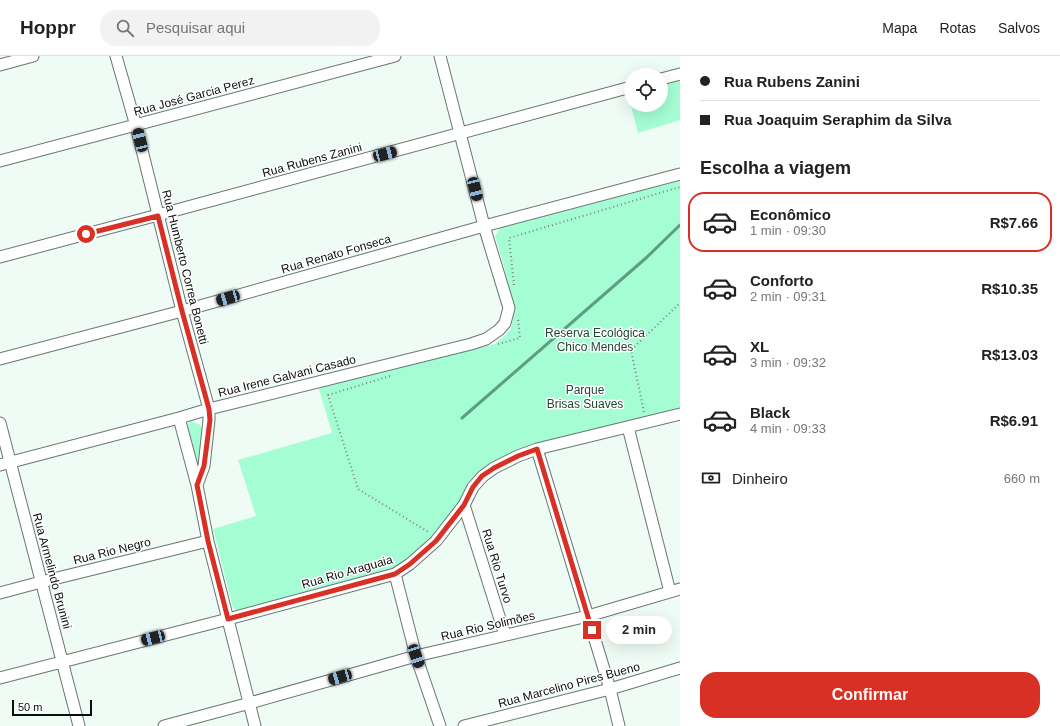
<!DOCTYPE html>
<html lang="pt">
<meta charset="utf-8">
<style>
body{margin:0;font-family:Helvetica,sans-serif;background:#f2f2f2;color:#222;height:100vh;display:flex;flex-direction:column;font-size:15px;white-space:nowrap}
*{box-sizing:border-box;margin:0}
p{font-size:13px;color:#767676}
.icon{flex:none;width:22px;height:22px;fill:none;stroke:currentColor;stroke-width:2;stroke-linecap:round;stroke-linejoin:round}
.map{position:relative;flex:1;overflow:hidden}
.sheet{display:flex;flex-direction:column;background:#fff;width:380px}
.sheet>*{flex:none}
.top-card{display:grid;align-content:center;height:88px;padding:0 20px;background:#fff}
.controls{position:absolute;left:624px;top:12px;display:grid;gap:8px}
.controls a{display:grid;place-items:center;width:44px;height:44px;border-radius:50%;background:#fff;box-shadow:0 4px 16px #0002;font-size:20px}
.scale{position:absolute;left:12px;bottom:10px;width:80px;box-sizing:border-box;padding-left:4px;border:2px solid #0a0e0c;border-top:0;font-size:11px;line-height:14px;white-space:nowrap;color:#0a0e0c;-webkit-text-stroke:3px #fff;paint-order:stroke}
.end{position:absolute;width:18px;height:18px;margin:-9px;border:5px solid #d93025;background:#fff;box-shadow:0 0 0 2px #fff}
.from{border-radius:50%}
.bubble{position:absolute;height:28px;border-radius:14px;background:#fff;box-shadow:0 4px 16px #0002;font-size:13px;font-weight:700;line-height:28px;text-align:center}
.car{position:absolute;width:12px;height:24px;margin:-12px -6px;border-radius:5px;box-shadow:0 0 3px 1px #0007;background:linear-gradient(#222 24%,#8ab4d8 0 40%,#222 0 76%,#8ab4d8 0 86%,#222 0)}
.top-card b{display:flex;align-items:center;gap:14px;height:38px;font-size:15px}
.top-card b+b{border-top:1px solid #e0e0e0}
.top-card i{width:10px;height:10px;background:#222}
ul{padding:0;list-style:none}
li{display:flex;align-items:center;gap:12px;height:60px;margin:0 8px 6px;padding:0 12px;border:2px solid transparent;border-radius:16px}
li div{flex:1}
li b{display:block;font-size:15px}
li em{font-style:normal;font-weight:700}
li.active{border-color:#d93025}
li>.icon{width:36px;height:36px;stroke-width:1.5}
h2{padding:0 20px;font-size:18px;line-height:48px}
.pay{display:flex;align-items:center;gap:10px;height:44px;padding:0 20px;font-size:15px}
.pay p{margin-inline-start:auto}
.button{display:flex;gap:8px;margin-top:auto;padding:8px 20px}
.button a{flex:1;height:46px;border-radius:16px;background:#d93025;color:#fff;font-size:16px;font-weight:700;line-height:46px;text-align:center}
header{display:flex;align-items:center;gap:24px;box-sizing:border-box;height:56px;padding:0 20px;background:#fff;border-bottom:1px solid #e0e0e0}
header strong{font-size:19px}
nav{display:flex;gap:22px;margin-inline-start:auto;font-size:14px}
.search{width:280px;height:36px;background:#f2f2f2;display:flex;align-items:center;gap:10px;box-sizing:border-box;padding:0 14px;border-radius:16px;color:#767676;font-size:15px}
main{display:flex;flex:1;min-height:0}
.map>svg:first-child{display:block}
.green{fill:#a5fdd4}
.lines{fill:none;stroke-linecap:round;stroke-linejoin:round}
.stream{stroke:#5c9e80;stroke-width:3}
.minor-casing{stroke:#6a7670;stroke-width:13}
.path{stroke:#7c8581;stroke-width:2;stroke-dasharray:1 3;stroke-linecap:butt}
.minor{stroke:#fff;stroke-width:11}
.route{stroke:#d93025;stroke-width:5}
.labels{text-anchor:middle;stroke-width:3;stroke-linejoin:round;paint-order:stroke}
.street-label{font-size:12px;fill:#0a0e0c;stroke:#fff}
.park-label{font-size:12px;fill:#1f4736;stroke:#fff}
</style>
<header>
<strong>Hoppr</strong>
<div class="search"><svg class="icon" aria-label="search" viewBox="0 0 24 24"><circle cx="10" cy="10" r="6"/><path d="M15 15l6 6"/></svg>Pesquisar aqui</div>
<nav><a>Mapa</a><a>Rotas</a><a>Salvos</a></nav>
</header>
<main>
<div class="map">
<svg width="680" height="670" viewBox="0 0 680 670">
<rect width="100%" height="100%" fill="#eefcf5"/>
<path class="green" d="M 680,24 L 680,64 L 638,77 L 628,38 L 631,38 L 631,49 L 661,49 L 661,30 Z
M 680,124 L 680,351 L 567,381 L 469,428 L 460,445 L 434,482 L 407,506 L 394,513 L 238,555 L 233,552 L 213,473 L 256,460 L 238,404 L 332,377 L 318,330 L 495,288 C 499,284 509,277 511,272 C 518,256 501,198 495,180 L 500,172 Z
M 191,366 C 197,366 200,368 202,373 L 201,409 L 198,412 L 187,373 L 188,368 Z"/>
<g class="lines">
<path class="stream" d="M 462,362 L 646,202 L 680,169"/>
<defs>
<path id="minor" d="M 116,0 L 136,70 L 182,255 L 209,353 L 209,364 L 204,410 L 197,429
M 0,9 L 33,0
M 661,23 L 680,18
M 0,105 L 395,0
M 0,201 L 158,159 L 631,31
M 0,303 L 182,255 L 484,170 L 680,118
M 179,362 L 197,429 L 208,485 L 255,670
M 0,367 L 79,670
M 628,371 L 670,536
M 537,393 L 610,633 L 619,670
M 0,409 L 179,362 L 209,353 L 471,288 L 486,283 L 499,274 L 505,267 L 509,252 L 484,170 L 440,0
M 464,449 L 505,579
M 395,518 L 416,600 L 440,670
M 0,537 L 41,526 L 208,485
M 0,622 L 228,563 L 395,518 L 410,508 L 436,485 L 464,449 L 473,431 L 483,420 L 494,412 L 518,400 L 537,393 L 680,358
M 164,670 L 250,647 L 416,600 L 588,560 L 680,533
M 464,670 L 610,633 L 680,612"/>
</defs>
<use href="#minor" class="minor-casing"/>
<path class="path" d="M 514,229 L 509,182 L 680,131
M 498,288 L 520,282 L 518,263
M 390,320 L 328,339 L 358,433 L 430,477
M 644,356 L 631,294 L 680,247"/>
<use href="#minor" class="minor"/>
</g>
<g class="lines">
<path class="route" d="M 86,178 L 158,160 L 182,255 L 209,353 L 210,364 L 204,410 L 197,429 L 208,485 L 228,563 L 395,518 L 410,508 L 436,485 L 464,449 L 473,431 L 482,420 L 494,412 L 518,400 L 537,393 L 592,574"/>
</g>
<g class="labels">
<g class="street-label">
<text transform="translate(194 40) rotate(-15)" y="4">Rua José Garcia Perez</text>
<text transform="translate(312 104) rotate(-15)" y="4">Rua Rubens Zanini</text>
<text transform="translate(336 198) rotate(-16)" y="4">Rua Renato Fonseca</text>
<text transform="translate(185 211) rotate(76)" y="4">Rua Humberto Correa Bonetti</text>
<text transform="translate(287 320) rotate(-14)" y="4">Rua Irene Galvani Casado</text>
<text transform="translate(112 495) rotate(-14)" y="4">Rua Rio Negro</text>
<text transform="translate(497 510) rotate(73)" y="4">Rua Rio Turvo</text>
<text transform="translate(52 515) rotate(75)" y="4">Rua Armelindo Brunini</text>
<text transform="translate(347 516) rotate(-16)" y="4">Rua Rio Araguaia</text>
<text transform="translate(488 570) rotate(-13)" y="4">Rua Rio Solimões</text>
<text transform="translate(569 629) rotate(-15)" y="4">Rua Marcelino Pires Bueno</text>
</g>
<g class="park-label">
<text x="595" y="281">Reserva Ecológica<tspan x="595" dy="14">Chico Mendes</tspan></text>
<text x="585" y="338">Parque<tspan x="585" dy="14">Brisas Suaves</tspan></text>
</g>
</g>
</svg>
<div class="controls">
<a><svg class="icon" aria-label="locate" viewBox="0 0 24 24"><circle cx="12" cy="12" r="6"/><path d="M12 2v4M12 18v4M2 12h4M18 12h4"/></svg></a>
</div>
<div class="scale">50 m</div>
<i class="end from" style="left:86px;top:178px"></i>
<i class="end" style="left:592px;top:574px"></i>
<div class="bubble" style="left:606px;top:560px;width:66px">2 min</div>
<i class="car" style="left:140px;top:84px;rotate:346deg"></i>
<i class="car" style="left:385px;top:98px;rotate:75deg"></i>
<i class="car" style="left:475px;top:133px;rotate:166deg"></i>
<i class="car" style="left:228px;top:242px;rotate:254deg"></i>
<i class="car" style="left:153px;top:582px;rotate:256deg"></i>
<i class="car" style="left:416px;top:600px;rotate:161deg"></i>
<i class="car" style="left:340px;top:621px;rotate:254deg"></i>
</div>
<section class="sheet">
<div class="top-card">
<b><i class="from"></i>Rua Rubens Zanini</b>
<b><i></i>Rua Joaquim Seraphim da Silva</b>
</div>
<h2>Escolha a viagem</h2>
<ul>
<li class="active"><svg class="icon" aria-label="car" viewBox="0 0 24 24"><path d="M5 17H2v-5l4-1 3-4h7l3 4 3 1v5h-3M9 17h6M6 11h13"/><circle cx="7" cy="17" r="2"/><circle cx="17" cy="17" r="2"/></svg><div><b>Econômico</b><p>1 min · 09:30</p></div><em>R$7.66</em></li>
<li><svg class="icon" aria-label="car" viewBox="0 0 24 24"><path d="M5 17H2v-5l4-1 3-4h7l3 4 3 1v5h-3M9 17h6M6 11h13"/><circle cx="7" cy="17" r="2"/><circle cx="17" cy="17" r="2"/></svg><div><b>Conforto</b><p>2 min · 09:31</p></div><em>R$10.35</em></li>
<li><svg class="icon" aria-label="car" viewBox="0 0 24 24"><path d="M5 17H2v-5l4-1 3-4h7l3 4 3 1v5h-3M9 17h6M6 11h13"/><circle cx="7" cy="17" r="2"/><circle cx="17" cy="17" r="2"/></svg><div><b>XL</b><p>3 min · 09:32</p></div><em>R$13.03</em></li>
<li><svg class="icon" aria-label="car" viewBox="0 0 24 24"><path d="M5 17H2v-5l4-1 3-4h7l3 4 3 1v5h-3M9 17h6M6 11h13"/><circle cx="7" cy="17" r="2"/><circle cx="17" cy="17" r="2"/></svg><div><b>Black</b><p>4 min · 09:33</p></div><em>R$6.91</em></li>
</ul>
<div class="pay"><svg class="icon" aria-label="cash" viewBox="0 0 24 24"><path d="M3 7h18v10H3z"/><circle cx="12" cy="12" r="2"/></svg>Dinheiro<p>660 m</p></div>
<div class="button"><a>Confirmar</a></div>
</section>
</main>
